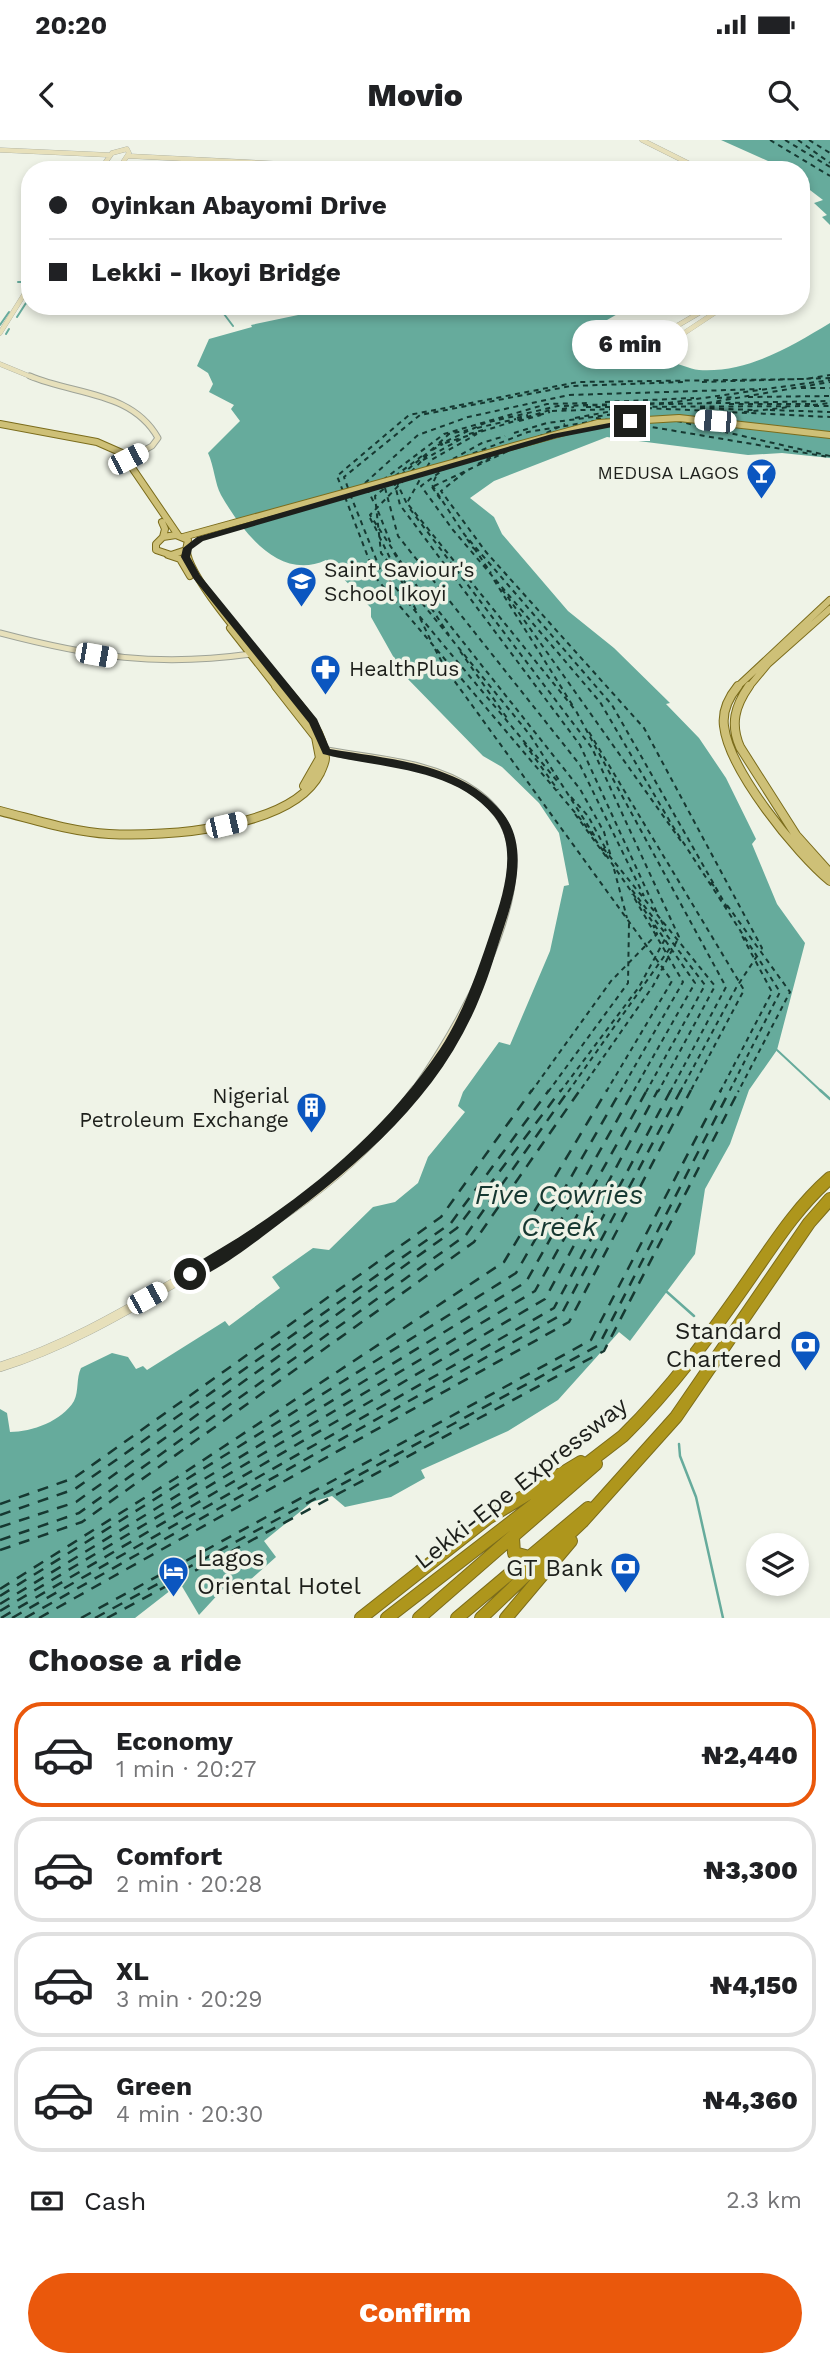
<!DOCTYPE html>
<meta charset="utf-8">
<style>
body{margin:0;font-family:"Work Sans",sans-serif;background:#f2f2f2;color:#202124;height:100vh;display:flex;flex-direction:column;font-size:26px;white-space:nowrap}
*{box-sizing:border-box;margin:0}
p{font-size:23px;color:#757577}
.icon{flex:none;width:38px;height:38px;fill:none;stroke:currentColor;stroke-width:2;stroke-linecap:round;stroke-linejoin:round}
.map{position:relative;height:1478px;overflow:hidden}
.details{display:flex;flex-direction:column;background:#fff;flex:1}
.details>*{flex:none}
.guide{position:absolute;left:21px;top:21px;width:789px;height:154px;border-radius:28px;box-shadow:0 4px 10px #0003;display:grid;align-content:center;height:154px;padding:0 28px;background:#fff}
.controls{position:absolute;left:746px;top:1393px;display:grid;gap:14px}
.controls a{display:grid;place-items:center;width:63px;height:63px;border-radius:50%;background:#fff;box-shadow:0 4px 10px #0003;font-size:35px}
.end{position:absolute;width:32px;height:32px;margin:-16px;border:9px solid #1d1f1b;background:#fff;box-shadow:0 0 0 4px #fff}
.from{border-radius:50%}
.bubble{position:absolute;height:49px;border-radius:24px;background:#fff;box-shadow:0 4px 10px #0003;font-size:23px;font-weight:800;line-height:49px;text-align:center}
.car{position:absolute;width:21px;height:42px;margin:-21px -10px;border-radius:9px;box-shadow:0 0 5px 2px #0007;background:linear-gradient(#fff 24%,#345 0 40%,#fff 0 76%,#345 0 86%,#fff 0)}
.guide b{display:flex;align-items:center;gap:24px;height:66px;font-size:26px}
.guide b+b{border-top:2px solid #e0e0e0}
.guide i{width:18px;height:18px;background:#202124}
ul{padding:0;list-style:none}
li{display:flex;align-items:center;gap:21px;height:105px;margin:0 14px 10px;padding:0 14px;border:4px solid #e0e0e0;border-radius:28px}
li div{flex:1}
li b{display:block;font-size:26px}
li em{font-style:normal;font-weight:800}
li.selected{border-color:#ea580c}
li>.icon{width:63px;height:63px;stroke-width:1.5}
h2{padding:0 28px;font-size:32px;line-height:84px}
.pay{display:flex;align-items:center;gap:18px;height:77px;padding:0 28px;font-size:26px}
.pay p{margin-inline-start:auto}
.primary-button{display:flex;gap:14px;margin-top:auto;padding:14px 28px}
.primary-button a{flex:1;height:80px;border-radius:42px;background:#ea580c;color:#fff;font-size:28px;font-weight:800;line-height:80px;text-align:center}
.status{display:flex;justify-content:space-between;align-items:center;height:49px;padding:0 35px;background:#fff;direction:ltr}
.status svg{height:19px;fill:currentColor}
header{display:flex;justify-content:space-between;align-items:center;height:91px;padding:0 28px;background:#fff;font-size:32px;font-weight:800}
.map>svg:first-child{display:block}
.water{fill:#66ab9c}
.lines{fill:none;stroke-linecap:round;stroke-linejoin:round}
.stream-far1{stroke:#66ab9c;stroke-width:2}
.stream{stroke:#66ab9c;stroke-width:2.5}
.ferry-far1{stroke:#163831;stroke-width:2;stroke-dasharray:5 4.5;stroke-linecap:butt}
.ferry{stroke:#163831;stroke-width:2.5;stroke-dasharray:11 9;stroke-linecap:butt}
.secondary-far3-casing{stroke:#9ea398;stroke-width:5}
.secondary-far2-casing{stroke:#9ea398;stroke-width:7}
.secondary-far1-casing{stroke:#9ea398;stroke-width:9}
.secondary-casing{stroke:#9ea398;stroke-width:10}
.primary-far1-casing{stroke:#7b6c1c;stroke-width:8}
.primary-casing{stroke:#7b6c1c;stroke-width:10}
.highway-casing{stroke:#7b6c1c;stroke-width:14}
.secondary-far3{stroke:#e7e0bb;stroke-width:4.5}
.secondary-far2{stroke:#e7e0bb;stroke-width:5}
.secondary-far1{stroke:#e7e0bb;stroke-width:7}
.secondary{stroke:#e7e0bb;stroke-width:9}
.primary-far1{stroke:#cec077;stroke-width:6}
.primary{stroke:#cec077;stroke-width:8}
.highway{stroke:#ae961c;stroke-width:12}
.route{fill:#1d1f1b}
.labels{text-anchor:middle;stroke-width:7;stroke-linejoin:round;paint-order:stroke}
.far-poi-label{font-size:18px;fill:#1d1f1b;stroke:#eff3e7;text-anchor:end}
.poi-label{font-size:21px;fill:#1d1f1b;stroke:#eff3e7;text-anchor:start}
.near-poi-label{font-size:24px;fill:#1d1f1b;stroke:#eff3e7;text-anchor:end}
.near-street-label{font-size:24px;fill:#1d1f1b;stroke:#eff3e7}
.near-water-label{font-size:28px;font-style:italic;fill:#163831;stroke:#eff3e7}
</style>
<div class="status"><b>20:20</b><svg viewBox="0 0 49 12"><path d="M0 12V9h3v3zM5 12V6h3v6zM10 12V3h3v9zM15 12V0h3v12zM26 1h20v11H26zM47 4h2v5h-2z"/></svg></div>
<header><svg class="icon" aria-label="back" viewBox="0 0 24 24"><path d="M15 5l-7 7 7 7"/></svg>Movio<svg class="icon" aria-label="search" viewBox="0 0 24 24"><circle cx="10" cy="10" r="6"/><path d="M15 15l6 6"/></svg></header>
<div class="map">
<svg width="830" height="1478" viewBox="0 0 830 1478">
<rect width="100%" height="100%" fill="#eff3e7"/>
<path class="water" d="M 721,0 L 830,0 L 830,85 L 822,77 L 827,75 L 814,63 L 823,60 L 802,44 L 807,40 L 802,36 L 802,30 L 768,21 Z
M 341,166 L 619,166 L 615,169 L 621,172 L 607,180 L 604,187 L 613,204 L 604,210 C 625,219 645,220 668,222 C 679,223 689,229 699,230 C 748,233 790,207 830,183 L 830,318 L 782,313 L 748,315 L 607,297 L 494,341 L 470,358 L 494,377 L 502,394 L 568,471 L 614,508 L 670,563 L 666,564 L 699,598 L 726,638 L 756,699 L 752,704 L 777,764 L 805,803 L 777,910 L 749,950 L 730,1004 L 705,1049 L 695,1114 L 630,1201 L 619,1192 L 558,1260 L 508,1291 L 421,1330 L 425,1338 L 391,1357 L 345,1367 L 332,1356 L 312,1362 L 264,1401 L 276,1417 L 232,1456 L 223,1449 L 199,1475 L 180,1443 L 135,1478 L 0,1478 L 0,1269 L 7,1273 L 10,1292 C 32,1292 62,1281 74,1261 C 79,1251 76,1238 81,1228 L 112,1213 L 128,1217 L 136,1229 L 143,1226 L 147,1230 L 225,1181 L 229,1186 L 280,1148 L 272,1137 L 313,1108 L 329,1110 L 373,1067 L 395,1062 L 418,1043 L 428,1017 L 465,972 L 458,966 L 463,952 L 499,902 L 510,905 L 550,811 L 564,746 L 569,745 L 559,693 L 539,663 L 502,627 L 483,616 L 403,534 L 371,477 L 371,468 L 326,420 C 279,442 242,391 221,355 C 215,344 214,326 208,313 L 240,281 L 231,269 L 234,265 L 209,252 L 213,244 L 208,233 L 197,226 L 209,199 L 252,187 L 251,185 Z"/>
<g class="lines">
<path class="stream-far1" d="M 18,142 L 22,142
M 25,148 L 29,143 L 26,142
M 95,166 L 128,168
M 218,166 L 233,186
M 135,168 L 146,171 L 168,166
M 17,177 L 26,163 L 30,164
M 0,185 L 9,172
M 6,194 L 9,189
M 777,910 L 822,952"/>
<path class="stream" d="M 820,950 L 830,959
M 667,1152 L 694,1176
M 679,1304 L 680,1316 L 696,1357 L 723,1478"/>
<path class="ferry-far1" d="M 770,0 L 830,36
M 785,0 L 830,27
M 798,0 L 830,23
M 809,0 L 830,13
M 702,242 L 830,238
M 801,248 L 830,248
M 748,257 L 830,256
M 717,258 L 736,257
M 605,262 L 694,258
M 668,263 L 830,240
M 707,263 L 830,242
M 729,264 L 814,264
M 583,265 L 668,263
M 813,265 L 830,263
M 586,267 L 830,266
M 700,268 L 754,270
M 562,269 L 574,267
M 770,270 L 830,272
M 552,271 L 648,268 L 830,277
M 744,272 L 790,267
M 539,275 L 550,272
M 695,277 L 731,273
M 517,278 L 528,275
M 575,278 L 618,270
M 596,278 L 608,280
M 519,281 L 541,275
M 677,281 L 830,316
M 634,284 L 829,317
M 594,287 L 609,285
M 477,288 L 516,279
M 514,293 L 547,283 L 653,269
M 469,294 L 483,290
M 538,297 L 565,284
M 439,303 L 449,294 L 468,290
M 445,303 L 553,269
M 432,310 L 443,304
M 464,317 L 528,292 L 595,281
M 453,319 L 482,303 L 505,296
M 423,320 L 461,299
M 478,324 L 498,314
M 427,327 L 431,320 L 477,294
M 447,327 L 421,346 L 453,390 L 600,562 L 672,685 L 780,852 L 729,952
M 440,328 L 432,345 L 464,394 L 612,565 L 728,769
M 411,332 L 429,313
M 424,332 L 407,363 L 576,571 L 726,847 L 670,952
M 465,332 L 441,351 L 486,412 L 644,588 L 762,808 L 760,811
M 401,335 L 436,306 L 485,283 L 558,266 L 830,261
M 395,336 L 422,316
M 405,339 L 370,375 L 449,495
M 383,340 L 444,294 L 547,264 L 589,263
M 394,341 L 400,365 L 580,605 L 658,775
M 396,341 L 407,364
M 365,343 L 418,295 L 468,277 L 569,255 L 761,249
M 391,343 L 375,356 L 381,413 L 530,595 L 596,698
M 434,346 L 508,311
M 432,347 L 441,360
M 348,348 L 344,337 L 420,275 L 571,246 L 683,242
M 367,348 L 375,365
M 385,348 L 398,396 L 580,625 L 644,756
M 343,351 L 337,336 L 409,275 L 578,242 L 805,239 L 830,235
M 350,354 L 380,429 L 558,642
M 345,357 L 376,438 L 583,682 L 695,843 L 633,952
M 410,369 L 592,608 L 679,797 L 653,846 L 579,952
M 378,371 L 391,404
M 370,378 L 377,391
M 379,396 L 397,432
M 467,399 L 474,409
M 474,408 L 491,433
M 394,413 L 406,432
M 401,440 L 416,470
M 494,440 L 573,566
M 421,449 L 580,649 L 604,692 L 611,717
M 502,449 L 681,701
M 420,478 L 431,501
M 435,509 L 445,528 L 672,841 L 606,952
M 460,511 L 507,578
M 589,592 L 744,850 L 690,952
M 524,603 L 558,650
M 571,657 L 588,676 L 608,713
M 575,674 L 607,718
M 603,708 L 715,846 L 658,952
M 614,729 L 627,778
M 711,742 L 718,752
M 632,750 L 705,845 L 646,952
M 727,765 L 790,852 L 738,952
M 661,780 L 666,791
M 531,952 L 611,841 L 657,794 L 653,785
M 548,952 L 628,843 L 629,783
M 560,952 L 639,847 L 665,799
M 568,952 L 670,808
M 620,952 L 683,842 L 632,754
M 680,952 L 736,848 L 757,816
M 720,952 L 772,852 L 740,792"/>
<path class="ferry" d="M 0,1364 L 74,1338 L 441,1077 L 532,950
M 0,1375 L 75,1349 L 451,1083 L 549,950
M 0,1387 L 76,1362 L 457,1088 L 561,950
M 0,1400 L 79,1373 L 466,1095 L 569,950
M 0,1410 L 82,1382 L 474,1102 L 580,950
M 0,1449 L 176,1338 L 504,1122 L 607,950
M 0,1456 L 516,1133 L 621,950
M 0,1464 L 526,1142 L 634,950
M 0,1471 L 535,1151 L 647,950
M 1,1478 L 545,1159 L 658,950
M 12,1478 L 554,1168 L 671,950
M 25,1478 L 561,1175 L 681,950
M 39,1478 L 569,1182 L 691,950
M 81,1478 L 591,1200 L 721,950
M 95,1478 L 599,1205 L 730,950
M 107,1478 L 604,1211 L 739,950"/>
<defs>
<path id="secondary-far3" d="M 642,0 L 702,30
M 0,10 L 110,15
M 128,16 L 399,30
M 100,30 L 112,13 L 127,9 L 129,13 L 118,30
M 711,166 L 651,201 L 650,206 L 663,207 L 725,166
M 0,193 L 30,145
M 0,224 L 34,238"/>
<path id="secondary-far2" d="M 30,236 C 74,255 132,251 158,298 L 152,306 L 128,319
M 0,493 C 91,517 157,527 251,514"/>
<path id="secondary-far1" d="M 327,611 C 375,620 434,622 475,652 C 489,662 502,676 508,693 C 532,764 454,895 414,952"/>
<path id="secondary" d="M 0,1227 C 61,1208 117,1176 172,1144 C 260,1093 356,1035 415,950"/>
<path id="primary-far1" d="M 0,284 L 97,302 L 122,313 L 178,395
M 162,382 L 165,389 L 163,397
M 176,395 L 188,400 L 186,410 L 171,415 L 156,410 L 156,404 L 163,397 Z
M 183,397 L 598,283 L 679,278 L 830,295
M 187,408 C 184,435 264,523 285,548
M 168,415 L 180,419 L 190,436
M 230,488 L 277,548
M 736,548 L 830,460
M 748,548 L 768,524 L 830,469"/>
<path id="primary" d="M 276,546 L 316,597 L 320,618 L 304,646
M 738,546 C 729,557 722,571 724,586 C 729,630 796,713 830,741
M 749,546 C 735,566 730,584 740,607 L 796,695 L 830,733
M 0,671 C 36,680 72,692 109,694 C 165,697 292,689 320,633 C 322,628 325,623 325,618 C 322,588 302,569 283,546"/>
<path id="highway" d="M 513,1398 L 514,1413 L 529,1417
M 361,1478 L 488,1378 L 581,1322
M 387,1478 L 623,1296 C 672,1248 711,1194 750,1138 C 775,1102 797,1067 830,1038
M 419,1478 L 596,1324
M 457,1478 L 588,1368
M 481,1478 L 582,1382 L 676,1277 L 809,1083 L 830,1059
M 506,1478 L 571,1401"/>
</defs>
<use href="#secondary-far3" class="secondary-far3-casing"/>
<use href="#secondary-far2" class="secondary-far2-casing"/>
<use href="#secondary-far1" class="secondary-far1-casing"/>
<use href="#secondary" class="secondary-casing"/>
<use href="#primary-far1" class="primary-far1-casing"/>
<use href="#primary" class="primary-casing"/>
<use href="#highway" class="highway-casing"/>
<use href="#secondary-far3" class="secondary-far3"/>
<use href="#secondary-far2" class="secondary-far2"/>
<use href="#secondary-far1" class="secondary-far1"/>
<use href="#secondary" class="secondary"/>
<use href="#primary-far1" class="primary-far1"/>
<use href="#primary" class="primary"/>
<use href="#highway" class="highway"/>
</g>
<path class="route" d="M 630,279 L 633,283 L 556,298 L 203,401 L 192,409 L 190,417 L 200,435 L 317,579 L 330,609 C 388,619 461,623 501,671 C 529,703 516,751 504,787 C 496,810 490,834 480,857 C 437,964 351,1030 262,1097 C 249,1107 199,1145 185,1139 L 185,1129 C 283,1075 377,1003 440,909 C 464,872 478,830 492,788 C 503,755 519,707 494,676 C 453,626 380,629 323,614 L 309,583 L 193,438 L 181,417 L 183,408 L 197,397 L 552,294 Z"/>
<defs>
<symbol id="bar-pin" viewBox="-11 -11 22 30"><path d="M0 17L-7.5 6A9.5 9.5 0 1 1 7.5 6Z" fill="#0b56c0" stroke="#eff3e7"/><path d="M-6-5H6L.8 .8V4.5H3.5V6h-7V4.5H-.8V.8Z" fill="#fff"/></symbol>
<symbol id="school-pin" viewBox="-11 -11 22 30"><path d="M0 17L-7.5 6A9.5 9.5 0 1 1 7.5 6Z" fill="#0b56c0" stroke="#eff3e7"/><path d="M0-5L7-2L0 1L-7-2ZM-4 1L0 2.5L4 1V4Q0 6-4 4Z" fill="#fff"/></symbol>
<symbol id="pharmacy-pin" viewBox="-11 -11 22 30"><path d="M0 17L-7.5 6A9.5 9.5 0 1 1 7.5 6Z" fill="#0b56c0" stroke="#eff3e7"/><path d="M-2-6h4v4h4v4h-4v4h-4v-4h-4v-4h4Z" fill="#fff"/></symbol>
<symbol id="building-pin" viewBox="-11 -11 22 30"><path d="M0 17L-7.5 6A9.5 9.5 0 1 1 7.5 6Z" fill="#0b56c0" stroke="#eff3e7"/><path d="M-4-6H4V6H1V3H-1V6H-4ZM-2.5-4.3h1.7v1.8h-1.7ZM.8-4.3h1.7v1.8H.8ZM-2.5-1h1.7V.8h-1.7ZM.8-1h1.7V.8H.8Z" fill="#fff"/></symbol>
<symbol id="bank-pin" viewBox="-11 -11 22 30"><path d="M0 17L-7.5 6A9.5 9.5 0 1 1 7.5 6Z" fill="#0b56c0" stroke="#eff3e7"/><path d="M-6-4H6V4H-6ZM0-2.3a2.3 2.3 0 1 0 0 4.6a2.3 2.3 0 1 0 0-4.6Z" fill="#fff"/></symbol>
<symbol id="hotel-pin" viewBox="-11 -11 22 30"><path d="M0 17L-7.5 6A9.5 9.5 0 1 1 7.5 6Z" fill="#0b56c0" stroke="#eff3e7"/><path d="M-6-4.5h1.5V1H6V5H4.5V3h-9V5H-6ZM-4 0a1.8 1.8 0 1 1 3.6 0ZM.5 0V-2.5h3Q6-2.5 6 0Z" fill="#fff"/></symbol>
</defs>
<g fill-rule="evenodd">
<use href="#bar-pin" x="744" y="316" width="35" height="47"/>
<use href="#school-pin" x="284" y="424" width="35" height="47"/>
<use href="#pharmacy-pin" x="308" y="512" width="35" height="47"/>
<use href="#building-pin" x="294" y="950" width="35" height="47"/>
<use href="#bank-pin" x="788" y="1188" width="35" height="47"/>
<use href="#bank-pin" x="608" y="1410" width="35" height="47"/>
<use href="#hotel-pin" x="156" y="1414" width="35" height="47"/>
</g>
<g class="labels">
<g class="far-poi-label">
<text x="739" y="339">MEDUSA LAGOS</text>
</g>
<g class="poi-label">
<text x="324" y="437">Saint Saviour's<tspan x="324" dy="24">School Ikoyi</tspan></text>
<text x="349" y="536">HealthPlus</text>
<text x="289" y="963" text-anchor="end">Nigerial<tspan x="289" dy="24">Petroleum Exchange</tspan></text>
</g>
<g class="near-poi-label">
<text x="782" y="1199">Standard<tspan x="782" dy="28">Chartered</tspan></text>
<text x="197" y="1426" text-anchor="start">Lagos<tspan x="197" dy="28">Oriental Hotel</tspan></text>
<text x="603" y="1436">GT Bank</text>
</g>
<g class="near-street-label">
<text transform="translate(521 1343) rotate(-38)" y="8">Lekki-Epe Expressway</text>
</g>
<g class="near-water-label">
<text x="559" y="1064">Five Cowries<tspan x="559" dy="32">Creek</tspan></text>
</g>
</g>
</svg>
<div class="controls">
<a><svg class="icon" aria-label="layers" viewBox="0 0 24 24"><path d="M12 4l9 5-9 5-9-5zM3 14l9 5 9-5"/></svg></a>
</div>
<i class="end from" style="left:190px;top:1134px"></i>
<i class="end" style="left:630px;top:281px"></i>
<div class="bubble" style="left:572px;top:180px;width:116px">6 min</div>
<i class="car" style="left:715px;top:281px;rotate:275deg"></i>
<i class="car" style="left:128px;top:319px;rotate:63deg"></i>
<i class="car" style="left:96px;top:515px;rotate:100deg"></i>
<i class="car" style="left:226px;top:685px;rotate:77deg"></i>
<i class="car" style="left:147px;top:1158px;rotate:61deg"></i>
<div class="guide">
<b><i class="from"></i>Oyinkan Abayomi Drive</b>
<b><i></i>Lekki - Ikoyi Bridge</b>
</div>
</div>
<section class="details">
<h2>Choose a ride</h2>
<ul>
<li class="selected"><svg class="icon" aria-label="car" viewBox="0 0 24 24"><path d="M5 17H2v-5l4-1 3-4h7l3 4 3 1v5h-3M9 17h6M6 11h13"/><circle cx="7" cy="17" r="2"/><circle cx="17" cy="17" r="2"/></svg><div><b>Economy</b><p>1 min · 20:27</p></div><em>₦2,440</em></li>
<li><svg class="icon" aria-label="car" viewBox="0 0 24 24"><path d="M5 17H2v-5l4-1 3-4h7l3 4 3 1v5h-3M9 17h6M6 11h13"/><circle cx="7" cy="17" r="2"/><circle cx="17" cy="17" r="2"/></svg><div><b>Comfort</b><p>2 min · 20:28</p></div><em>₦3,300</em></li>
<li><svg class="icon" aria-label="car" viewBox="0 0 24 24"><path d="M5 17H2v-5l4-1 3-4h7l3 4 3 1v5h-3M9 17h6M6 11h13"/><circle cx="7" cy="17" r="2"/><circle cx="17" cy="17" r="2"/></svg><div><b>XL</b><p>3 min · 20:29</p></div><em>₦4,150</em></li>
<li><svg class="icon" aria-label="car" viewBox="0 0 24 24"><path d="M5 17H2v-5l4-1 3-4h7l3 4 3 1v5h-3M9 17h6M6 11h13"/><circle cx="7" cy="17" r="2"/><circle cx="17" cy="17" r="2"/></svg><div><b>Green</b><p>4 min · 20:30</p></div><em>₦4,360</em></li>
</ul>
<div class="pay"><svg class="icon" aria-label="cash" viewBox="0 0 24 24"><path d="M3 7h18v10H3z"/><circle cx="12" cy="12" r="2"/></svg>Cash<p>2.3 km</p></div>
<div class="primary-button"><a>Confirm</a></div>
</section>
